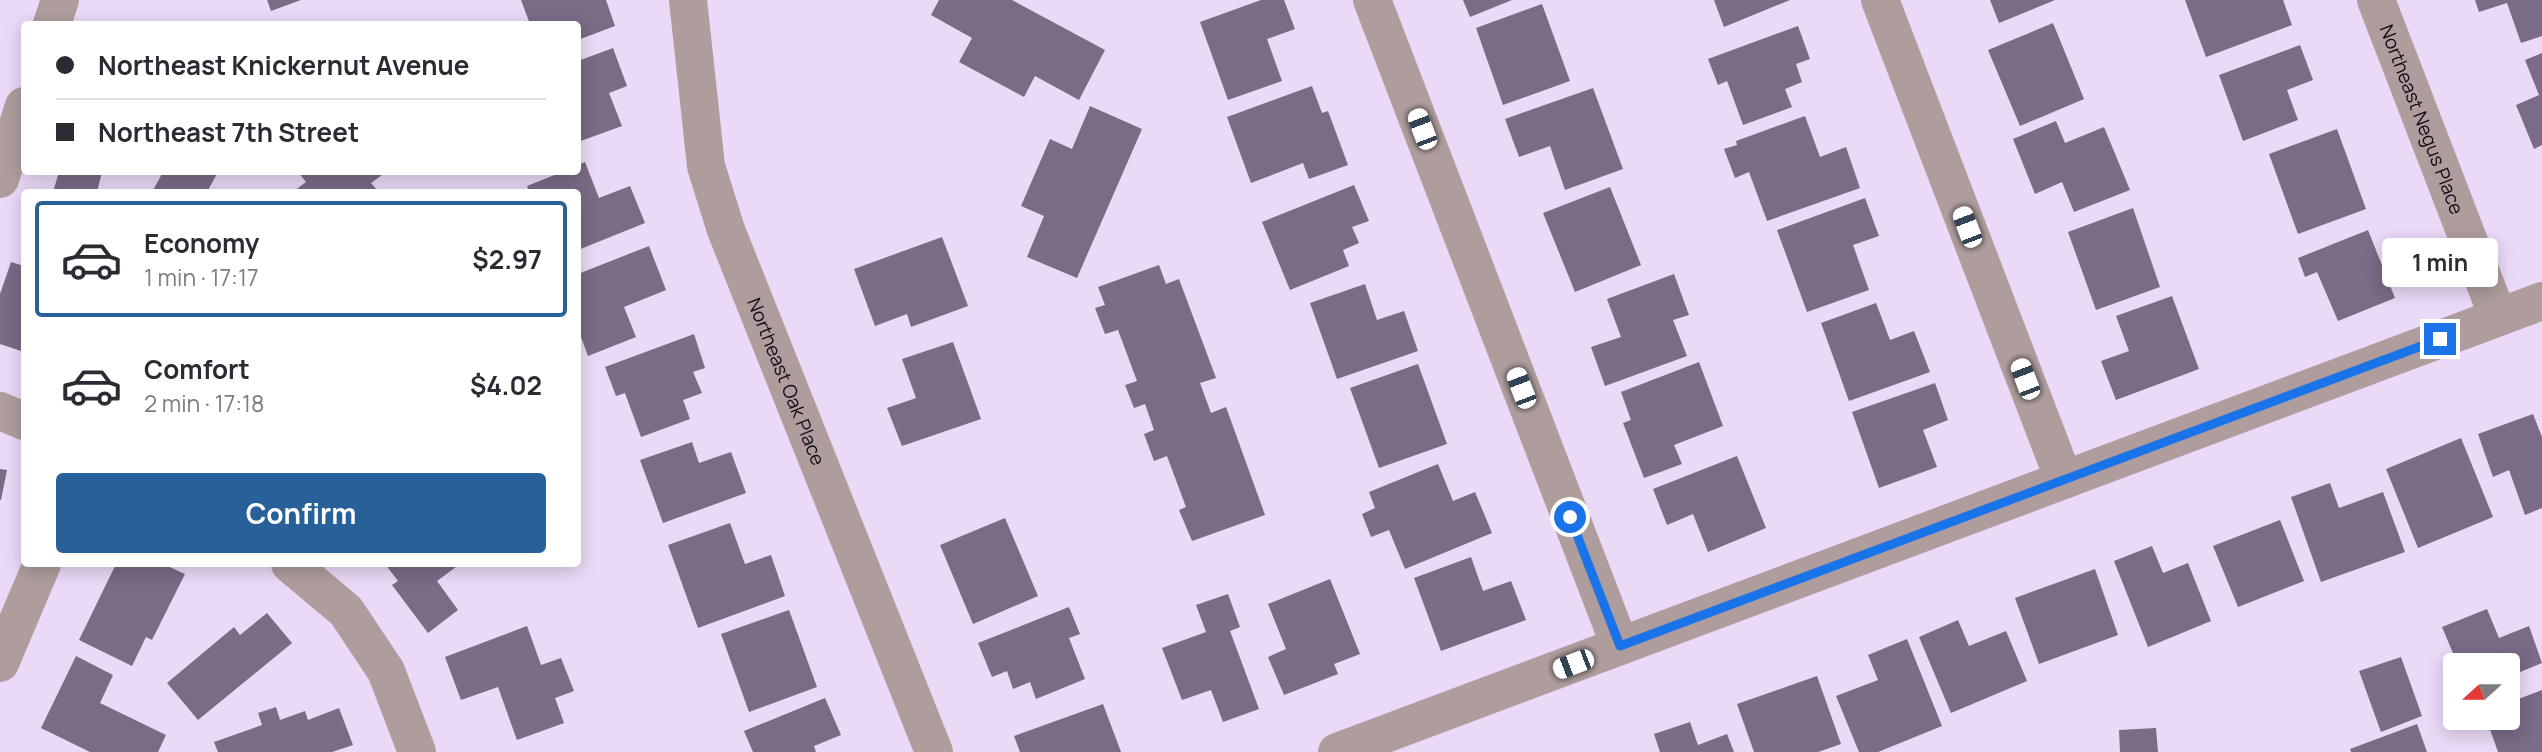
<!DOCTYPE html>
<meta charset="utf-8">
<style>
body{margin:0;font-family:Manrope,sans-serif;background:#f7f7f7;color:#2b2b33;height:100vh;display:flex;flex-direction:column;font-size:26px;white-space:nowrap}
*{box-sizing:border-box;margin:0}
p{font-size:23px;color:#7c7c81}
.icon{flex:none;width:38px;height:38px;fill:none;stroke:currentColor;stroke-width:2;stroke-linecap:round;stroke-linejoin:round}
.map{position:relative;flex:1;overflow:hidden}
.details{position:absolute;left:21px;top:189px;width:560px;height:378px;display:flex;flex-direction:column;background:#fff;border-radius:7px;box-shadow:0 4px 18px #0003}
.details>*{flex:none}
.top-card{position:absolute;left:21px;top:21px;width:560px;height:154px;border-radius:7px;box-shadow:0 4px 18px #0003;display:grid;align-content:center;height:154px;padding:0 35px;background:#fff}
.needle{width:46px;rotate:249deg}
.controls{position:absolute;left:2443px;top:653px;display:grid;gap:14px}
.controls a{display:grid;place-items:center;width:77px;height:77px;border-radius:7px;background:#fff;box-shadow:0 4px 18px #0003;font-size:35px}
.end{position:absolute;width:32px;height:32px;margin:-16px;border:9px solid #1a73e8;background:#fff;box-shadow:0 0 0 4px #fff}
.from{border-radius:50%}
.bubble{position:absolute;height:49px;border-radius:7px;background:#fff;box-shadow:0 4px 18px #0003;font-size:23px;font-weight:700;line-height:49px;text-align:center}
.car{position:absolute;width:21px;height:42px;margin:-21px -10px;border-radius:9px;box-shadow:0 0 5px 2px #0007;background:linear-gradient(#fff 24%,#345 0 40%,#fff 0 76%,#345 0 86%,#fff 0)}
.top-card b{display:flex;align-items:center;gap:24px;height:66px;font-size:26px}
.top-card b+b{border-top:2px solid #e1e1e2}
.top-card i{width:18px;height:18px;background:#2b2b33}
ul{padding:12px 0 0;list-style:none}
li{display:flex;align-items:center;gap:21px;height:116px;margin:0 14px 10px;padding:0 21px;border:4px solid transparent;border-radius:7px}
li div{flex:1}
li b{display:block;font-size:26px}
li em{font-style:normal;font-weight:700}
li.current{border-color:#286199}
li>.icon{width:63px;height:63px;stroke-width:1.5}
.cta{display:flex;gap:14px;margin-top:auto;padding:14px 35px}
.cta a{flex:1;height:80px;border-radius:7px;background:#286199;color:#fff;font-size:28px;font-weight:700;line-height:80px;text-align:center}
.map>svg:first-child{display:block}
.building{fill:#7a6b86}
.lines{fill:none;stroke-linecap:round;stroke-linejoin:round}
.minor{stroke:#ae9d9c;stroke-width:38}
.route{stroke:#1a73e8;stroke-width:9}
.labels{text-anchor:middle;stroke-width:6;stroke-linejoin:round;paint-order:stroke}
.street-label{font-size:19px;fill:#120c16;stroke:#fff}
</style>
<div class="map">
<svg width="2542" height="752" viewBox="0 0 2542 752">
<rect width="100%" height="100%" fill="#ead9f7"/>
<path class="building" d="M 267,0 L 301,0 L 271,11 Z
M 521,0 L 606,0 L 615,26 L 578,40 L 578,24 L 530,24 Z
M 939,0 L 1012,0 L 1105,50 L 1079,100 L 1035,76 L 1024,97 L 959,62 L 972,38 L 931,15 Z
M 1261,0 L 1284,0 L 1295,29 L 1267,39 L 1282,81 L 1228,100 L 1200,22 Z
M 1463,0 L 1512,0 L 1470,17 Z
M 1714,0 L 1790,0 L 1724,27 Z
M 1990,0 L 2055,0 L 1999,23 Z
M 2185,0 L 2283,0 L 2292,25 L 2206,57 Z
M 2475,0 L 2542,0 L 2542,36 L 2521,43 L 2507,3 L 2479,12 Z
M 1542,4 L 1570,81 L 1503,105 L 1476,28 Z
M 2053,23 L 2084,99 L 2020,126 L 1988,50 Z
M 1798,26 L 1810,59 L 1796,64 L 1802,82 L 1785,89 L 1792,107 L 1743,125 L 1727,81 L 1718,85 L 1708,59 Z
M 2300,45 L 2313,80 L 2287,90 L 2298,120 L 2243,141 L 2219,75 Z
M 613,48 L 627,86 L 609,93 L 622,126 L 578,142 L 578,61 Z
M 2542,53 L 2542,145 L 2534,149 L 2516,105 L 2539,95 L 2525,60 Z
M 1312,86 L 1322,113 L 1328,111 L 1348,165 L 1309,179 L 1303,163 L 1251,183 L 1227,117 Z
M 1593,88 L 1623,169 L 1565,190 L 1550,146 L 1519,157 L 1505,119 Z
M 1090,106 L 1142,129 L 1077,278 L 1027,257 L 1044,216 L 1021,206 L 1050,139 L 1072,149 Z
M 1805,116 L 1820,157 L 1846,147 L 1860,188 L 1767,221 L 1749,172 L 1735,178 L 1724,149 L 1737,145 L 1736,141 Z
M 2056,121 L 2065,143 L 2104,127 L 2130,190 L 2074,212 L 2062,182 L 2035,194 L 2013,139 Z
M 2337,129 L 2366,209 L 2298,234 L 2269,154 Z
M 585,162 L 599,198 L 630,186 L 645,223 L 578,250 L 578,192 L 529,192 L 527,186 L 562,172 L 578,172 L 578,165 Z
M 59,172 L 102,172 L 97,192 L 53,192 Z
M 163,172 L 218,172 L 207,192 L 152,192 Z
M 298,172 L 386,172 L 371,183 L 379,192 L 293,192 L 306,182 Z
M 1354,185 L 1369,221 L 1352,227 L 1359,243 L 1343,250 L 1349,266 L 1290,290 L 1262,222 Z
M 1610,187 L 1641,265 L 1575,292 L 1543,213 Z
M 1865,198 L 1879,236 L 1853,245 L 1869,290 L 1807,312 L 1777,230 Z
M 2133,208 L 2160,287 L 2096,310 L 2068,232 Z
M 2368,230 L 2395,298 L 2338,321 L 2317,272 L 2305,277 L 2298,258 Z
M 942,237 L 968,306 L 911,327 L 907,314 L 875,326 L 854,269 Z
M 649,246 L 666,290 L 624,307 L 636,337 L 588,356 L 578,329 L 578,274 Z
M 11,262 L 24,266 L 24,352 L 0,344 L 0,294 Z
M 1159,265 L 1166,284 L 1179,279 L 1216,378 L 1200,383 L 1211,413 L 1226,407 L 1265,515 L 1192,541 L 1179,510 L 1186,507 L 1167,456 L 1154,461 L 1144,434 L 1154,430 L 1145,404 L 1134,408 L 1125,385 L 1137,381 L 1118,330 L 1105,334 L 1095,308 L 1105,305 L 1098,287 Z
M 1674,274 L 1689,315 L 1673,320 L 1687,356 L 1605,386 L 1591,347 L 1621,337 L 1607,299 Z
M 1365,284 L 1377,320 L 1404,311 L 1418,351 L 1337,379 L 1310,303 Z
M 2172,296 L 2199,369 L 2116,400 L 2101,361 L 2129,351 L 2116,316 Z
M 1876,303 L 1890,340 L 1914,331 L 1930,372 L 1849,401 L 1821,323 Z
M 694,334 L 705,368 L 693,372 L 702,393 L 683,400 L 690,419 L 641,437 L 625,393 L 616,396 L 605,367 Z
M 953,342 L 981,419 L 902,446 L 887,408 L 916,398 L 902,359 Z
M 1699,362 L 1723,426 L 1674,445 L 1682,464 L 1644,478 L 1623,423 L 1631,420 L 1621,392 Z
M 1418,364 L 1447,444 L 1379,468 L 1350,388 Z
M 1935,383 L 1948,420 L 1923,430 L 1937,467 L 1879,488 L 1852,412 Z
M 2533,414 L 2542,437 L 2542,508 L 2525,515 L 2509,470 L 2493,477 L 2478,434 Z
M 2461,438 L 2493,517 L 2418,548 L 2386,469 Z
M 692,442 L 699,463 L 731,452 L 746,493 L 663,523 L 640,460 Z
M 1737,456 L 1766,528 L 1708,552 L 1693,514 L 1667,525 L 1653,489 Z
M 1438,464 L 1453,501 L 1475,492 L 1492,533 L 1405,569 L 1389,530 L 1371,537 L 1362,514 L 1375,508 L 1369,492 Z
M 0,469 L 7,470 L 1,500 L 0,500 Z
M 2330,483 L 2339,508 L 2383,492 L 2405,552 L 2321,582 L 2291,497 Z
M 1005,518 L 1038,596 L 973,624 L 940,545 Z
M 2280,520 L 2304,581 L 2238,607 L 2213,546 Z
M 730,523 L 745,564 L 771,555 L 785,596 L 698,628 L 668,545 Z
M 2152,546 L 2163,573 L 2188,563 L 2211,621 L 2148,647 L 2114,561 Z
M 1471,557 L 1483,591 L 1511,581 L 1526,620 L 1441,651 L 1414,578 Z
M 116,564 L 163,564 L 185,574 L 152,640 L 146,637 L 132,666 L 79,640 Z
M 385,564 L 460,564 L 437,581 L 458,610 L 428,633 L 392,585 L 398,581 Z
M 2095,569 L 2118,635 L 2039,664 L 2015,598 Z
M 1330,579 L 1360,654 L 1334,664 L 1338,674 L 1284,695 L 1268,657 L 1286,649 L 1268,604 Z
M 1228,594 L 1240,627 L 1230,631 L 1259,709 L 1223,722 L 1211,690 L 1182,700 L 1162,648 L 1206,632 L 1196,605 Z
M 1069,607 L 1080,634 L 1069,638 L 1085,679 L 1036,699 L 1030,682 L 1013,689 L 1007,671 L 992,677 L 978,643 Z
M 2487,609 L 2499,638 L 2529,626 L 2542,663 L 2508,677 L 2508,665 L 2458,665 L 2442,627 Z
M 789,610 L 817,687 L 749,712 L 721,634 Z
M 267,613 L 292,643 L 198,720 L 167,683 L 234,627 L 240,635 Z
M 1958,620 L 1969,646 L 2006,631 L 2027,681 L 1951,713 L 1919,637 Z
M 527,626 L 541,665 L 561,658 L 574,691 L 555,698 L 564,723 L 517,740 L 498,687 L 461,700 L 445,657 Z
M 1907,639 L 1942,726 L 1878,752 L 1859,752 L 1836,696 L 1878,680 L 1868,655 Z
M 76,656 L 113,675 L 100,703 L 166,735 L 158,752 L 90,752 L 41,728 Z
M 2401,657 L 2422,716 L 2381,732 L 2359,671 Z
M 1817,676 L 1841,744 L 1818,752 L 1754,752 L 1737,704 Z
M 2542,690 L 2542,752 L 2498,752 L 2486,718 L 2508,718 L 2508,703 Z
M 825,698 L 841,735 L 814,746 L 816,752 L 753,752 L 744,731 Z
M 1103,704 L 1121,752 L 1020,752 L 1014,736 Z
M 276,707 L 280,720 L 305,711 L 308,720 L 339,708 L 353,745 L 332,752 L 218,752 L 214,742 L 262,725 L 258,713 Z
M 1690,722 L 1698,745 L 1727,734 L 1734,752 L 1660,752 L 1654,734 Z
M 2417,724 L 2427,752 L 2351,752 L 2350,749 Z
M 2156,728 L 2158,752 L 2120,752 L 2119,730 Z"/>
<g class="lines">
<g class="minor">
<path id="s1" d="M 688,0 L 706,166 L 726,230 L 934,752"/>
<path d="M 1372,0 L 1620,646"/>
<path d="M 1880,0 L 2064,480"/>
<path id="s2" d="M 2376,0 L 2498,317"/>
<path d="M 52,24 L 60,0"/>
<path d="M 0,179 L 24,106"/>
<path d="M 0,411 L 24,421"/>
<path d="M 290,564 L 346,611 L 386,671 L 417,752"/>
<path d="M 0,663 L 42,564"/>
<path d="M 1337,752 L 2542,301"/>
</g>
</g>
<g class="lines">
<path class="route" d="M 1570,517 L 1620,646 L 2440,339"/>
</g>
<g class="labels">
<g class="street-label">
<text dy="7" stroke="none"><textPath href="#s2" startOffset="128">Northeast Negus Place</textPath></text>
<text dy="7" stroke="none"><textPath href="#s1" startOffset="397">Northeast Oak Place</textPath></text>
</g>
</g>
</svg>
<div class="controls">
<a><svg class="needle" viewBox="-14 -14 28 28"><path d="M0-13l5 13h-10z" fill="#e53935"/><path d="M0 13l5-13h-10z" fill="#7c7c81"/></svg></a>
</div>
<i class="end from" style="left:1570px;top:517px"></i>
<i class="end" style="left:2440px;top:339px"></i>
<div class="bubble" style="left:2382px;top:238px;width:116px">1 min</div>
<i class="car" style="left:1422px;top:129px;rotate:339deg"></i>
<i class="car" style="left:1967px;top:227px;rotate:339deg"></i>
<i class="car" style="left:2025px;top:379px;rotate:339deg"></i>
<i class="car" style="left:1521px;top:388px;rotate:339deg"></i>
<i class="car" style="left:1573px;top:664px;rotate:249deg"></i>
<div class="top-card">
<b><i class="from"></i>Northeast Knickernut Avenue</b>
<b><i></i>Northeast 7th Street</b>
</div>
<section class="details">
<ul>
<li class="current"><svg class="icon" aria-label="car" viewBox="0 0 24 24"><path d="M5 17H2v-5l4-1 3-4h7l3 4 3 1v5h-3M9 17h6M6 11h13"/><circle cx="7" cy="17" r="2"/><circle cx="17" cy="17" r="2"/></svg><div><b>Economy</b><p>1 min · 17:17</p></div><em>$2.97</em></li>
<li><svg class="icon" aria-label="car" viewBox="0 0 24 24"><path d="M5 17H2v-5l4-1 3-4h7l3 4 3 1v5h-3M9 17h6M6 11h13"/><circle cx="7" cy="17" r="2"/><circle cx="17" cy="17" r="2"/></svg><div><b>Comfort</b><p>2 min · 17:18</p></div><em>$4.02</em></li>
</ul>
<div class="cta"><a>Confirm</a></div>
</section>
</div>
